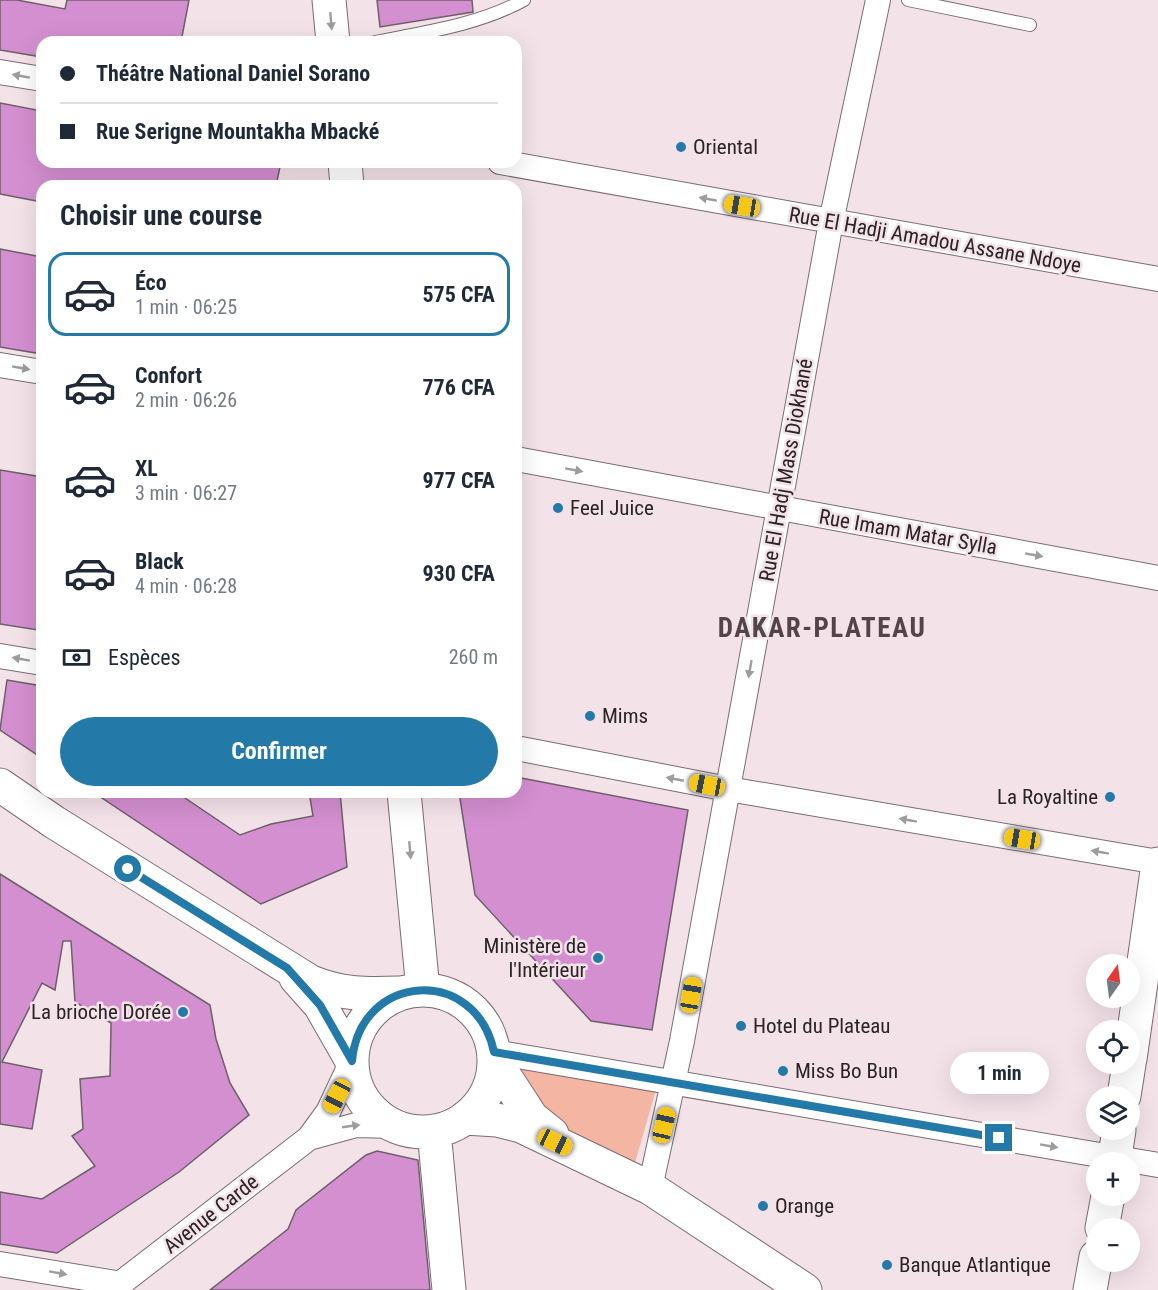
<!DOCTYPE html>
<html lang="fr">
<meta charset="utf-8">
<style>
body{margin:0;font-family:"Roboto Condensed",sans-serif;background:#f2f2f3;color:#1f2937;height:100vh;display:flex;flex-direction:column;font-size:22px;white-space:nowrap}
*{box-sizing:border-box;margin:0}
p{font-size:20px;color:#747a83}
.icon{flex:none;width:33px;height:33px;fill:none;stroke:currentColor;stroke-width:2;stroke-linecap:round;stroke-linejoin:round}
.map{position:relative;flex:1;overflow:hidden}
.side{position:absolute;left:36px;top:180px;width:486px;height:618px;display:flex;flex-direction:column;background:#fff;border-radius:18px;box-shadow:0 6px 24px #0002}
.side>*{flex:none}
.top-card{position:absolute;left:36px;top:36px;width:486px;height:132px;border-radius:18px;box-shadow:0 6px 24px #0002;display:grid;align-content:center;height:132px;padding:0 24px;background:#fff}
.needle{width:39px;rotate:14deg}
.fabs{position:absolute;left:1086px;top:954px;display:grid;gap:12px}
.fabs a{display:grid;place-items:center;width:54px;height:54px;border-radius:50%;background:#fff;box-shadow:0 6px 24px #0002;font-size:30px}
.end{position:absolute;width:27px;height:27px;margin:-14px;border:8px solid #237aa9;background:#fff;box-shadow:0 0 0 3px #fff}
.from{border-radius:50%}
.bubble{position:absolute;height:42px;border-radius:21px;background:#fff;box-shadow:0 6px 24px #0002;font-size:20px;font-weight:700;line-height:42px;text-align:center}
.car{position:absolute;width:18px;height:36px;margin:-18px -9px;border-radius:8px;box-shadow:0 0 4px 2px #0007;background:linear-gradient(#f5c518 24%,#345 0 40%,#f5c518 0 76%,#345 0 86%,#f5c518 0)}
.top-card b{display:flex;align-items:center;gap:21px;height:57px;font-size:22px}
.top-card b+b{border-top:2px solid #e0e1e3}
.top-card i{width:15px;height:15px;background:#1f2937}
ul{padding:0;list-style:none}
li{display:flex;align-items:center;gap:18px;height:84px;margin:0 12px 9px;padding:0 12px;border:3px solid transparent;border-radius:18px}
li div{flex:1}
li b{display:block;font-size:22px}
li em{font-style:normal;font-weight:700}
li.selected{border-color:#237aa9}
li>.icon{width:54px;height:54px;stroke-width:1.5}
h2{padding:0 24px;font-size:27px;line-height:72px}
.pay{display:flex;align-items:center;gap:15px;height:66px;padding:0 24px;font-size:22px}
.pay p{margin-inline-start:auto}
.primary-button{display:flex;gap:12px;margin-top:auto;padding:12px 24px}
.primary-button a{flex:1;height:69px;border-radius:36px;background:#237aa9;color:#fff;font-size:24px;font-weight:700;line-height:69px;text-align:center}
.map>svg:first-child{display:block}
.green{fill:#f4b6a3}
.building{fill:#d48fd0;stroke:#6c606a;stroke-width:1.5}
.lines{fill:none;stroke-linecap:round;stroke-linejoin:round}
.lane-casing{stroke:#7c6c73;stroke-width:14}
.street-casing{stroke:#7c6c73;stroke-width:26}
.secondary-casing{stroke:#7c6c73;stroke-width:35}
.primary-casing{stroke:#7c6c73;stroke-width:35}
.lane{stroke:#fff;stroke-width:12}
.street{stroke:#fff;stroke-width:24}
.secondary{stroke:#fff;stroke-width:33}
.primary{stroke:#fff;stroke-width:33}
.oneway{fill:#9f9c9d}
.route{stroke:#237aa9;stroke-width:8}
.poi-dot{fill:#237aa9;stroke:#f4e2e9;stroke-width:2}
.labels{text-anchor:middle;stroke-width:5;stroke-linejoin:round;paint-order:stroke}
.poi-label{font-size:21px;fill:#2a2426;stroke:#f4e2e9;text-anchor:start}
.street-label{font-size:21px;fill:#2a2426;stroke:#f4e2e9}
.district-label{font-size:27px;font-weight:bold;letter-spacing:1.5px;fill:#524449;stroke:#f4e2e9}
</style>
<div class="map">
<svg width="1158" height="1290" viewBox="0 0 1158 1290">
<rect width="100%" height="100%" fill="#f4e2e9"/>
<path class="green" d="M 522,1069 L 656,1090 L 632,1173 L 555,1123 L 531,1098 Z"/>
<path class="building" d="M 0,0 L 17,0 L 65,9 L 67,0 L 189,0 L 181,42 L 42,42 L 42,57 L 0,50 Z
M 377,0 L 472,0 L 473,12 L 380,27 Z
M 0,103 L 42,111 L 42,162 L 281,162 L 276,186 L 42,186 L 42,202 L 0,194 Z
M 0,249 L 42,257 L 42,354 L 0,347 Z
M 0,470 L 42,477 L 42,612 L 38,630 L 0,624 Z
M 7,680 L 42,686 L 42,758 L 0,730 Z
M 516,777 L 688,810 L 652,1030 L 591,1021 L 475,895 L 459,792 L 516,792 Z
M 93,792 L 176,792 L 240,835 L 271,824 L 313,816 L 309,792 L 340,792 L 347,867 L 261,904 Z
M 0,874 L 210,1005 L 216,1039 L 230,1083 L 249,1115 L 179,1172 L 57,1253 L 0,1244 L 0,1192 L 42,1199 L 95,1166 L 72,1136 L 83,1129 L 80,1079 L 110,1076 L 111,1023 L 75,1002 L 71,941 L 63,941 L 55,990 L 42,983 L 2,1062 L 42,1070 L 32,1129 L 0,1124 Z
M 377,1151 L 418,1160 L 430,1290 L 210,1290 L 288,1229 L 296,1210 L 366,1155 Z"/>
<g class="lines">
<defs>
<path id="lane" d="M 908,0 L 1030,25
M 375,42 C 426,32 478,25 524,0"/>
<path id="street" d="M 0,72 L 42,79
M 500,162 L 1158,279
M 0,365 L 42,372
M 516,459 L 1158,578
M 0,656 L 42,663
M 516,748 L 728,789 L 1158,862
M 494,1052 L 1158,1165
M 309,1138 L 356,1125 L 395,1126
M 650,1188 L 682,1041 L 831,222 L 878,0
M 0,1264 L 122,1284
M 112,1290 L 309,1138 L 328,1112 L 352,1061"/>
<path id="secondary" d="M 495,1061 L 532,1118 L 552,1134
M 465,1118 L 497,1120 L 521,1126 L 650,1188 L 805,1290"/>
<path id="primary" d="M 329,0 L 333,42
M 345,162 L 347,186
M 0,785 L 54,822 L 311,982 C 342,995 368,994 400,993
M 404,792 L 423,990
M 296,978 L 320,1005 L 352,1061
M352 1061a71 71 0 1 1 142 0a71 71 0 1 1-142 0Z
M 1130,1059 L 1158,864
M 1124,1096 L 1129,1064
M 434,1131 L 449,1290
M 1114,1162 L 1119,1130
M 1102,1228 L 1108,1196
M 1090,1290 L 1096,1257"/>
</defs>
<use href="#lane" class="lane-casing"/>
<use href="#street" class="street-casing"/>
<use href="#secondary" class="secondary-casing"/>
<use href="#primary" class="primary-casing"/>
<use href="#lane" class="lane"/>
<use href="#street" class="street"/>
<use href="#secondary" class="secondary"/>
<use href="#primary" class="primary"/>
</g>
<defs><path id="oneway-solid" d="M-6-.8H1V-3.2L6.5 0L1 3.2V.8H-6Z" transform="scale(1.5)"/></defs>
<g class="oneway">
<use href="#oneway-solid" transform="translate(331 21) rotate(85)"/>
<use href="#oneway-solid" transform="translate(21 76) rotate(-170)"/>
<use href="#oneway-solid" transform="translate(708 199) rotate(-170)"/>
<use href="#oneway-solid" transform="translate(21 368) rotate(10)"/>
<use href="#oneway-solid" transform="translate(574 470) rotate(10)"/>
<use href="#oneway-solid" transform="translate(1034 555) rotate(10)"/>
<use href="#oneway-solid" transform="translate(21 659) rotate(-170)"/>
<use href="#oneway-solid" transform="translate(750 669) rotate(100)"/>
<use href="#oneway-solid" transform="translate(675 779) rotate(-169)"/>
<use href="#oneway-solid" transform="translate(908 820) rotate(-170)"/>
<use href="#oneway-solid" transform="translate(410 850) rotate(85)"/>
<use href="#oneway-solid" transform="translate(1100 852) rotate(-170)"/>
<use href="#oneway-solid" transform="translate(351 1126) rotate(-8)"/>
<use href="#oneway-solid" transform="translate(1049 1146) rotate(10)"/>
<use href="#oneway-solid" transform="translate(58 1273) rotate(10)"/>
</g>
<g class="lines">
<path class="route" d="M 128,869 L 287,968 L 320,1005 L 352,1061 C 360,972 476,965 494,1052 L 999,1138"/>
</g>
<g class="poi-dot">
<circle cx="681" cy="147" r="6"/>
<circle cx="558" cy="508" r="6"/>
<circle cx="590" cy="716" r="6"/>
<circle cx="1110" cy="797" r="6"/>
<circle cx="598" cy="958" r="6"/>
<circle cx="183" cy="1012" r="6"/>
<circle cx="741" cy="1026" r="6"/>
<circle cx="783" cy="1071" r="6"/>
<circle cx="763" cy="1206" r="6"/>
<circle cx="887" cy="1265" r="6"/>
</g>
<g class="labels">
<g class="poi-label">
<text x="693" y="154">Oriental</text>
<text x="570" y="515">Feel Juice</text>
<text x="602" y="723">Mims</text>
<text x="1098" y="804" text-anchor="end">La Royaltine</text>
<text x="586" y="953" text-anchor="end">Ministère de<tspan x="586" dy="24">l'Intérieur</tspan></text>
<text x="171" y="1019" text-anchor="end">La brioche Dorée</text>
<text x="753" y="1033">Hotel du Plateau</text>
<text x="795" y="1078">Miss Bo Bun</text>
<text x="775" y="1213">Orange</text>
<text x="899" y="1272">Banque Atlantique</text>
</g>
<g class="street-label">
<text transform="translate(935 240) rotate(10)" y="7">Rue El Hadji Amadou Assane Ndoye</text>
<text transform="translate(786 470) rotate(-80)" y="7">Rue El Hadj Mass Diokhané</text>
<text transform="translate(908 532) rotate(10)" y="7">Rue Imam Matar Sylla</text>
<text transform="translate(211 1214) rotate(-38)" y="7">Avenue Carde</text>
</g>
<g class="district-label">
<text x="822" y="637">DAKAR-PLATEAU</text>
</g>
</g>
</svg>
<div class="fabs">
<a><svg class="needle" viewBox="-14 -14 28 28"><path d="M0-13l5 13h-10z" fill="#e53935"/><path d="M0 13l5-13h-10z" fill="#747a83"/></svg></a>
<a><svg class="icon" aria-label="locate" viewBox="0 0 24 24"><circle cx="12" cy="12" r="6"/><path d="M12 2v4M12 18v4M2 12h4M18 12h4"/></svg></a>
<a><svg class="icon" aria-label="layers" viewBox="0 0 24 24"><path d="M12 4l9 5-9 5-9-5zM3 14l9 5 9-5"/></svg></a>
<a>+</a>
<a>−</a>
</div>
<i class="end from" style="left:128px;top:869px"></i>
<i class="end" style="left:999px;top:1138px"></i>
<div class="bubble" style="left:950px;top:1052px;width:99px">1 min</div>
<i class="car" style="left:742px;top:206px;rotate:280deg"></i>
<i class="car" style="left:707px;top:785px;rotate:281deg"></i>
<i class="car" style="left:1022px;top:839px;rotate:279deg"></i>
<i class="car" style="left:691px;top:995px;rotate:10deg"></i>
<i class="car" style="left:337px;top:1096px;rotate:208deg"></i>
<i class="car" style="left:664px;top:1125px;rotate:13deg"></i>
<i class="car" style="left:555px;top:1142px;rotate:115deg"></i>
<div class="top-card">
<b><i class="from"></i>Théâtre National Daniel Sorano</b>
<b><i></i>Rue Serigne Mountakha Mbacké</b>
</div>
<section class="side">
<h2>Choisir une course</h2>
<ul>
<li class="selected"><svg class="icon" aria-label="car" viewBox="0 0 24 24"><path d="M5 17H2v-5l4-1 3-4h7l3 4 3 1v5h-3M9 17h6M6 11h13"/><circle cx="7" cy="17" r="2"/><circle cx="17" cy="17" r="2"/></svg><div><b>Éco</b><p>1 min · 06:25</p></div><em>575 CFA</em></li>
<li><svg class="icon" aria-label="car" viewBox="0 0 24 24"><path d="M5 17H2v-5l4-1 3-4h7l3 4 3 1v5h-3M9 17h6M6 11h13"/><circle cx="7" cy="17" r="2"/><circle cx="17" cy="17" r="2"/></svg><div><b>Confort</b><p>2 min · 06:26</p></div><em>776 CFA</em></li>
<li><svg class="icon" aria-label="car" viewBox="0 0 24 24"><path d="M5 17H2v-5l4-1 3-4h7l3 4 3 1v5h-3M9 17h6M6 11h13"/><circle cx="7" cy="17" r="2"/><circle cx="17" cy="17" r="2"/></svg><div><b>XL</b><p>3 min · 06:27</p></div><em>977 CFA</em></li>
<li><svg class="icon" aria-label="car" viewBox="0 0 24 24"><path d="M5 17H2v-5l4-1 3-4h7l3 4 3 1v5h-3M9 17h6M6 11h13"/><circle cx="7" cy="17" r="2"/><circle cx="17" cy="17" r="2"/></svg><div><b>Black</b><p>4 min · 06:28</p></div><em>930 CFA</em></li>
</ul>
<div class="pay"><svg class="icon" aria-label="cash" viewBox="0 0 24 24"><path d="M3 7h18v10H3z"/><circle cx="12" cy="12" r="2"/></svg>Espèces<p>260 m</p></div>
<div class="primary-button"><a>Confirmer</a></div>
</section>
</div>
